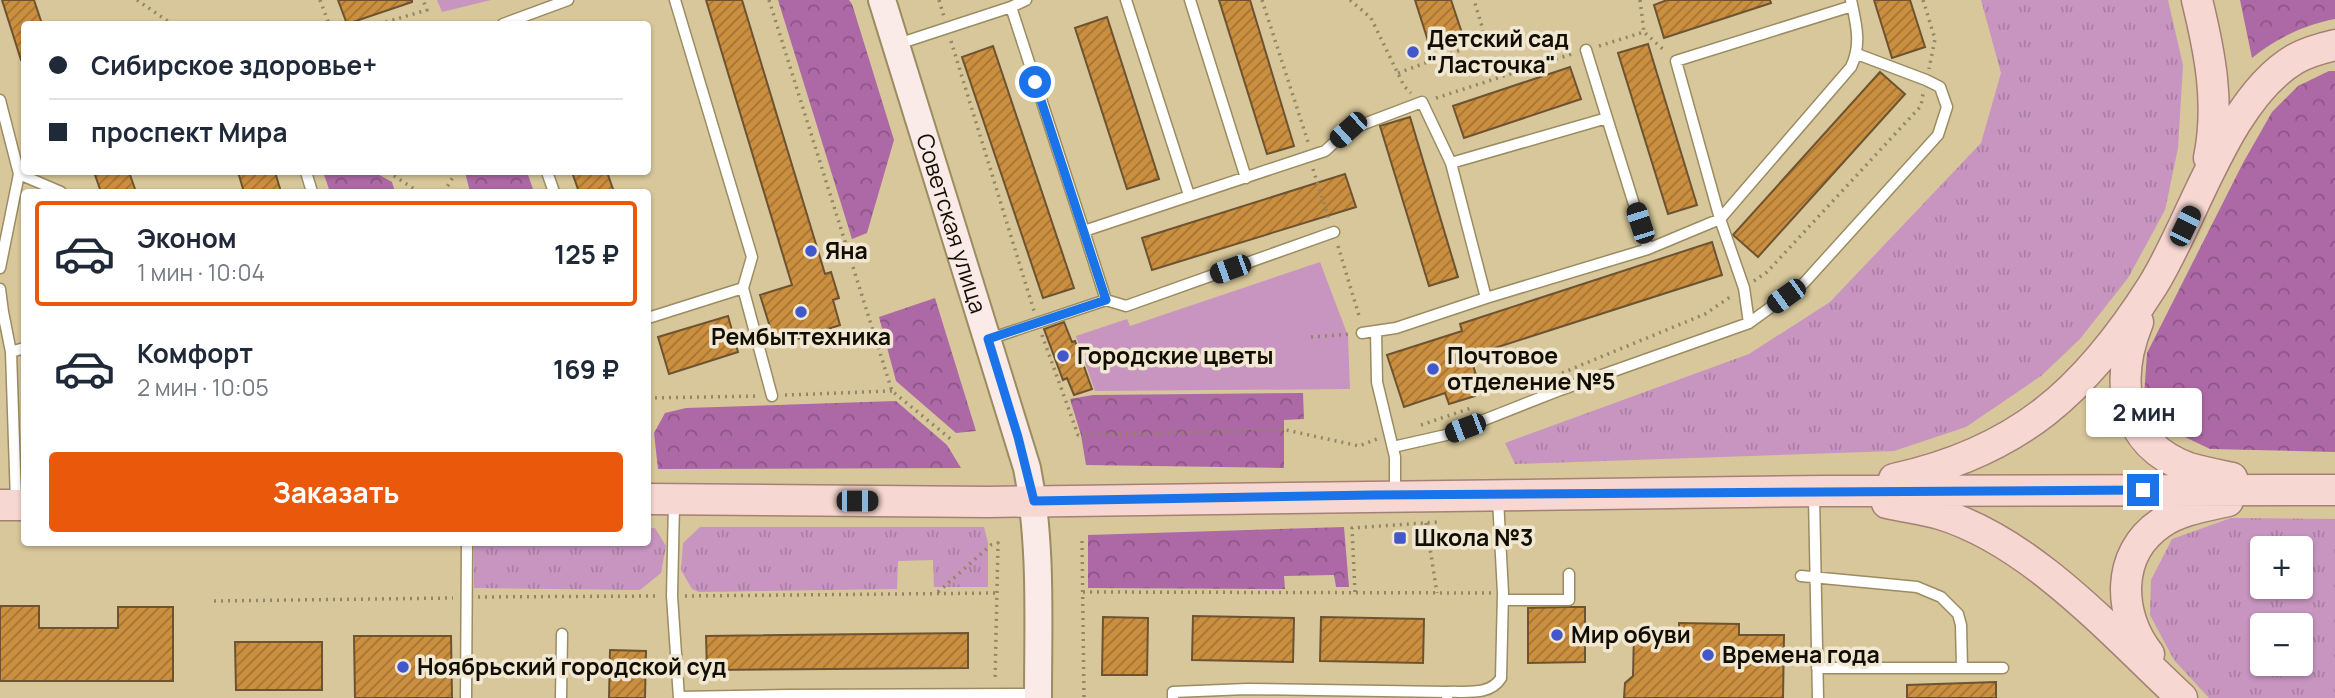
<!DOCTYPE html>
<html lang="ru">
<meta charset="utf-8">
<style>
body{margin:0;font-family:Manrope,sans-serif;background:#f2f2f3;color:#1f2937;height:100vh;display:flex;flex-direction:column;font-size:26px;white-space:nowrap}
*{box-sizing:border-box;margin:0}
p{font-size:23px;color:#747a83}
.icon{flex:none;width:38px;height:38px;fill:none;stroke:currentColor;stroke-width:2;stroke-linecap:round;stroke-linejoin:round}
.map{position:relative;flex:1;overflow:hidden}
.side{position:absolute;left:21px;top:189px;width:630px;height:357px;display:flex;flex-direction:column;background:#fff;border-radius:7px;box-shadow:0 2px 5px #0004}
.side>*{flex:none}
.top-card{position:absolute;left:21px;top:21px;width:630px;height:154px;border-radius:7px;box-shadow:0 2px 5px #0004;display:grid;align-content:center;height:154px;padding:0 28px;background:#fff}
.buttons{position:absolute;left:2250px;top:536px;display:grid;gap:14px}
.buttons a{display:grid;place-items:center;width:63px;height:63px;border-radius:7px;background:#fff;box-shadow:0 2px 5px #0004;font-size:35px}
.end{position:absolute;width:32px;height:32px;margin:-16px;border:9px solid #1a73e8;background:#fff;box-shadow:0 0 0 4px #fff}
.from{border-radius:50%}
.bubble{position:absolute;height:49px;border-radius:7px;background:#fff;box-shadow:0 2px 5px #0004;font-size:23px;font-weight:700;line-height:49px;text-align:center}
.car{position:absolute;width:21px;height:42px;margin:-21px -10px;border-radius:9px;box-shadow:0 0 5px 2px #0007;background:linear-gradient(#222 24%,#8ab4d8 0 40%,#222 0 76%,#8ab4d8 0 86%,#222 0)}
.top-card b{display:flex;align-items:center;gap:24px;height:66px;font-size:26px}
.top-card b+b{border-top:2px solid #e0e1e3}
.top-card i{width:18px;height:18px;background:#1f2937}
ul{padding:12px 0 0;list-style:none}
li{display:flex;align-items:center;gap:21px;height:105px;margin:0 14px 10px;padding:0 14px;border:4px solid transparent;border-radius:7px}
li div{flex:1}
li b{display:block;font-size:26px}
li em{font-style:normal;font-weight:700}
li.on{border-color:#ea580c}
li>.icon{width:63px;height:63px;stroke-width:1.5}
.primary-button{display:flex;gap:14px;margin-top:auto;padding:14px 28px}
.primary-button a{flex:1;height:80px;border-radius:7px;background:#ea580c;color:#fff;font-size:28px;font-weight:700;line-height:80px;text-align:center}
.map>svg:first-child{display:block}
.grass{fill:url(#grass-tufts);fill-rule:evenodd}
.forest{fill:url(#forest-crowns)}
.park{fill:#c795c0}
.building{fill:url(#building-hatch);stroke:#6e5331;stroke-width:2}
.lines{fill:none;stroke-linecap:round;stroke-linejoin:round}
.service-casing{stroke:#9b8c61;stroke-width:13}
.secondary-casing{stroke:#9b8c61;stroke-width:30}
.primary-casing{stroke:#a48075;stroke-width:33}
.path{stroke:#928664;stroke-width:3.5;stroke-dasharray:2 5;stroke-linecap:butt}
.service{stroke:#fff;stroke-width:10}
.secondary{stroke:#fbebe8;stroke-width:26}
.primary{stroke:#f7d7d1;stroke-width:30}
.route{stroke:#1a73e8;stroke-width:9}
.poi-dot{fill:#4257ca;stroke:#f0e8d2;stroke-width:2.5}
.labels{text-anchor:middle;stroke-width:7;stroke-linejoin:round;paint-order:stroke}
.poi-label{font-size:23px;font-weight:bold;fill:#130e01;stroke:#f0e8d2;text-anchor:start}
.street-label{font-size:23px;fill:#130e01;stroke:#f0e8d2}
</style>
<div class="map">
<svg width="2335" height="698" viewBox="0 0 2335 698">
<defs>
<pattern id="grass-tufts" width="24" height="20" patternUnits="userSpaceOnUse" patternTransform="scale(1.75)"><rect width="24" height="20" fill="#c795c0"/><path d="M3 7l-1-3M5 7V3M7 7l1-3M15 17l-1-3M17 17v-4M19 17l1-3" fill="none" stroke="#aa7fa3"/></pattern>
<pattern id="forest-crowns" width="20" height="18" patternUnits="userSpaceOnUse" patternTransform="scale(1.75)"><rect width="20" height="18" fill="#ad69a6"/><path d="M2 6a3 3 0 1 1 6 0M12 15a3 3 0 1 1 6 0" fill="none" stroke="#8c5585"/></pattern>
<pattern id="building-hatch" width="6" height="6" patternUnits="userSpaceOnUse" patternTransform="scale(1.75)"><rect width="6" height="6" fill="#cb8f40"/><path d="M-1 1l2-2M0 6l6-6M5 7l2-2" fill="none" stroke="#a47333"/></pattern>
</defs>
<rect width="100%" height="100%" fill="#d7c79a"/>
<path class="grass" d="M 1981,0 L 2168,0 L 2183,65 L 2178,148 L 2165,210 L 2128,278 L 2080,339 L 2041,376 L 1966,427 L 1894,451 L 1515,464 L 1505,443 L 1749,354 L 1830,302 L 1981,143 L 2001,73 Z
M 2231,518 L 2335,519 L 2335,698 L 2209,698 L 2174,660 L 2150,615 L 2151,580 L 2172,539 ZM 2263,548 L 2301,548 L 2301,586 L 2263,586 ZM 2263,625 L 2301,625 L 2301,663 L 2263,663 Z
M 700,527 L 984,527 L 988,543 L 988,587 L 934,587 L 933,560 L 898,561 L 897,589 L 699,592 L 692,589 L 681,570 L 683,543 Z
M 648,528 L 655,528 L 666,546 L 661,573 L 640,590 L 474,588 L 474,543 L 648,542 Z"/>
<path class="forest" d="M 778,0 L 849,0 L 852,4 L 894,140 L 867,233 L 852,239 Z
M 2240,0 L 2335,0 L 2335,19 C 2304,25 2277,38 2252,58 Z
M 2329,71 L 2335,71 L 2335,452 L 2210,449 L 2164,427 L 2144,396 L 2147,353 L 2243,163 L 2272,112 L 2298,86 Z
M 323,172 L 374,172 L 392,182 L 395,192 L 330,192 Z
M 465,172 L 527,172 L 534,192 L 470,192 Z
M 935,298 L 976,431 L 956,433 L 896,381 L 879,317 Z
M 1303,393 L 1304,419 L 1284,420 L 1284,468 L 1086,465 L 1081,435 L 1070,399 L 1093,395 Z
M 896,401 L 947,445 L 961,468 L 658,469 L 654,433 L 665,413 L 686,408 Z
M 1344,527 L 1349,587 L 1336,587 L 1334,575 L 1284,576 L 1285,589 L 1088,588 L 1088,535 Z"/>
<path class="park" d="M 437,0 L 491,0 L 442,12 Z
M 1320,262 L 1348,336 L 1350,389 L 1095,391 L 1076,336 L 1127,319 L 1130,326 Z"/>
<path class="building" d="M 2,0 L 34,0 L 42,24 L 24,24 L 24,60 L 21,60 Z
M 338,0 L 412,0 L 412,2 L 347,24 Z
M 706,0 L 742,0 L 825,274 L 831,272 L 839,298 L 833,300 L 840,325 L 776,346 L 760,295 L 792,285 Z
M 1219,0 L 1250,0 L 1294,146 L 1267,154 Z
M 1415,0 L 1451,0 L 1462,33 L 1429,44 Z
M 1667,0 L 1770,0 L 1771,3 L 1664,38 L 1654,5 Z
M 1874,0 L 1910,0 L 1925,47 L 1892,58 Z
M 1107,17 L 1159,179 L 1127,189 L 1075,28 Z
M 1648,44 L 1697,205 L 1668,214 L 1618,53 Z
M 993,46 L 1074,288 L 1043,298 L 962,57 Z
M 1570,67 L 1581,99 L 1464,138 L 1453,106 Z
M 1880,72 L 1905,94 L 1758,257 L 1733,235 Z
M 1410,117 L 1458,277 L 1429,286 L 1380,126 Z
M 94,172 L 129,172 L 136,192 L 101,192 Z
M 238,172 L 275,172 L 281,192 L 244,192 Z
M 572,172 L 607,172 L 614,192 L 579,192 Z
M 1345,174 L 1356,207 L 1152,270 L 1142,238 Z
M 1712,242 L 1722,275 L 1470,356 L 1479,384 L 1472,386 L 1475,396 L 1449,404 L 1445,393 L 1404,407 L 1387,355 L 1462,331 L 1460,324 Z
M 728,316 L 738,352 L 669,374 L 658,337 Z
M 1064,322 L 1072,342 L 1075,341 L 1092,389 L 1074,395 L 1067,378 L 1063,380 L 1044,329 Z
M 0,606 L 39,606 L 39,628 L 118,628 L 118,607 L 173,607 L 173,681 L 0,681 Z
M 1569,607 L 1585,607 L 1585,662 L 1528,663 L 1528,608 Z
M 1193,616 L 1294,618 L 1293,662 L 1192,660 Z
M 1103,617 L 1148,618 L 1147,675 L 1102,675 Z
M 1321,617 L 1424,619 L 1423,663 L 1320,661 Z
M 1679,623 L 1739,624 L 1739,635 L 1784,635 L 1783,698 L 1624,698 L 1625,683 L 1633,676 L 1634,633 L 1679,634 Z
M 968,633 L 968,668 L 707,670 L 706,636 Z
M 354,636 L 451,636 L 452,698 L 355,698 Z
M 235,642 L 322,642 L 322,690 L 236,690 Z
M 610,650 L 646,651 L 645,698 L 609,698 Z
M 1996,682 L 1996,698 L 1907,698 L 1907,685 Z"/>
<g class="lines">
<defs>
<path id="service" d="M 675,0 L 752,257 L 743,288 L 772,396
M 1126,0 L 1189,195
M 1190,0 L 1246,178
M 1011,7 L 1084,231 L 1325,151 L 1348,130 L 1422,102 L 1451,163
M 503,24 L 568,0
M 898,44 L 1011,7 L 1026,0
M 1586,50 L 1607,118
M 0,100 L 19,174 L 61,192
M 306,172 L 312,192
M 547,172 L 554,192
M 0,268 L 19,174
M 0,289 L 3,312
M 1486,298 L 1451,163 L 1607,118 L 1648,249
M 1106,300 L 1126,306 L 1334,232
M 0,312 L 3,312 L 11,352 L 16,501
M 648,318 L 743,288
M 1749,323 L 1744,288 L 1720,219 L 1676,61 L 1852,6
M 1376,331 L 1377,382 L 1395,457 L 1395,492
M 1362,333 L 1396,328 L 1486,298 L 1648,249 L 1720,219 L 1851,67 C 1862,44 1856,23 1851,0
M 989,339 L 1106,300 L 1084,231
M 11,352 L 24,348
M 1393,447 L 1446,435 L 1560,390 L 1749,323 L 1804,283 L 1938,135 L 1947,107 L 1940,87 L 1926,80 L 1857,54
M 1814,496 L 1818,698
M 674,503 L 672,596 L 679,698
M 1801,576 L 1917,587 L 1941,597 L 1958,614 L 1961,625 L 1962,668
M 1503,600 L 1569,600 L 1569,574
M 1817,668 L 2003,668
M 679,697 L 788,695
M 1447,697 L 1447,692 C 1466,691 1490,696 1501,678 L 1503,593 L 1498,499
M 466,698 L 467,542
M 561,698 L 562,634
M 788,698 L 788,695 L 1037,694
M 1173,698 L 1173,692 L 1247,689 L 1447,692"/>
<g id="secondary">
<path id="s1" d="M 882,0 L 1027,468 C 1042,543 1038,621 1038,698"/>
</g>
<path id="primary" d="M 2197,0 C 2210,53 2220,104 2209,158
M 2138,322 C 2114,381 2122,444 2189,468 C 2203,472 2218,475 2232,478
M 1894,479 C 2018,452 2086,391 2153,285 C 2194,219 2227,99 2295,59 C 2307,52 2322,48 2335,45
M 648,499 L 988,502 L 1825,491 L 2335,490
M 1887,503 C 1904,507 1923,509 1940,514 C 2032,542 2112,633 2182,698
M 0,505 L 24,505
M 2149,654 C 2118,615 2115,554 2161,523 C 2180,510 2206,506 2228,501"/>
</defs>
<use href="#service" class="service-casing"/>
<use href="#secondary" class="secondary-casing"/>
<use href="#primary" class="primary-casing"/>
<path class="path" d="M 137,0 L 172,24
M 320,0 L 329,24
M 769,0 L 892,391 L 953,441
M 939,0 L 944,17
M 1262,0 L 1309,145
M 1350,0 L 1371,18 L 1404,86 L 1411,93
M 1640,0 L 1644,32
M 1923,0 L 1935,39 L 1929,69
M 379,24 L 427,10 L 423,0
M 951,41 L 1034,311
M 1599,46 L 1644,32 L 1666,52
M 1398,73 L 1477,44 L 1484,33 L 1474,0
M 1436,98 L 1575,53
M 1313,169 L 1329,219
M 388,172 L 419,192
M 444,192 L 456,172
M 1338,246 L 1360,319
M 1754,281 L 1767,272 L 1921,106 L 1923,94
M 1042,335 L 1078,435 L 1286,430 L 1359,446 L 1377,439
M 1311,337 L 1351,334
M 1562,373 L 1705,314 L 1733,295
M 785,395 L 892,391
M 648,398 L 760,396
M 1421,425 L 1474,407
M 1426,523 L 1437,593
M 1082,541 L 1084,698
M 938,592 L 991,545 L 998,543 L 995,681
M 1083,592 L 1491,593
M 1355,592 L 1352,528 L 1438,522
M 685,596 L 998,593
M 478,597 L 660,596
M 214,601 L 453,598"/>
<use href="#service" class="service"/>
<use href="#secondary" class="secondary"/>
<use href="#primary" class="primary"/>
</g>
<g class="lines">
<path class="route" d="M 1035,82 L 1106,300 L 988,339 L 1018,437 L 1034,501 L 1373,495 L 2143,490"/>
</g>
<g class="poi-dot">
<circle cx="1413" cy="52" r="7"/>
<circle cx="811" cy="251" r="7"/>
<circle cx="801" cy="312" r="7"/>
<circle cx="1063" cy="356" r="7"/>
<circle cx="1433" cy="369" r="7"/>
<rect x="1393" y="531" width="14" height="14" rx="3.5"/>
<circle cx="1557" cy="635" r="7"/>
<circle cx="1708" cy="655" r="7"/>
<circle cx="403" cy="667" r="7"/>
</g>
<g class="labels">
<g class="poi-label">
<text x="1427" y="47">Детский сад<tspan x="1427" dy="26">"Ласточка"</tspan></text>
<text x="825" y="259">Яна</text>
<text x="801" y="345" text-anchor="middle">Рембыттехника</text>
<text x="1077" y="364">Городские цветы</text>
<text x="1447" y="364">Почтовое<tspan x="1447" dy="26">отделение №5</tspan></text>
<text x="1414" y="546">Школа №3</text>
<text x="1571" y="643">Мир обуви</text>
<text x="1722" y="663">Времена года</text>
<text x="417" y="675">Ноябрьский городской суд</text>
</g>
<g class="street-label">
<text dy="8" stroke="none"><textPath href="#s1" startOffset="234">Советская улица</textPath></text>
</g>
</g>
</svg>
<div class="buttons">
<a>+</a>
<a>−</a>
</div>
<i class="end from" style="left:1035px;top:82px"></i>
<i class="end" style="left:2143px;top:490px"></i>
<div class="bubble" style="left:2086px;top:388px;width:116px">2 мин</div>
<i class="car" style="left:1348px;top:130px;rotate:228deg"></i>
<i class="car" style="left:1640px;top:223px;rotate:342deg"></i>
<i class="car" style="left:2185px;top:226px;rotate:26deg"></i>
<i class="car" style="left:1230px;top:269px;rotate:250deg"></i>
<i class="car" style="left:1786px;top:296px;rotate:234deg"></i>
<i class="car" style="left:1465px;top:428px;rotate:249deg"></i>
<i class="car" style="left:857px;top:501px;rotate:90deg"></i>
<div class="top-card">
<b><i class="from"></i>Сибирское здоровье+</b>
<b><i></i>проспект Мира</b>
</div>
<section class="side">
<ul>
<li class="on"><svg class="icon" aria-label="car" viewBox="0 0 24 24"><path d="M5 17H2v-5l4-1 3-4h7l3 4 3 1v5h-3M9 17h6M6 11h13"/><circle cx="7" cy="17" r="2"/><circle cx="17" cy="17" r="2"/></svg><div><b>Эконом</b><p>1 мин · 10:04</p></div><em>125 ₽</em></li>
<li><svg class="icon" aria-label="car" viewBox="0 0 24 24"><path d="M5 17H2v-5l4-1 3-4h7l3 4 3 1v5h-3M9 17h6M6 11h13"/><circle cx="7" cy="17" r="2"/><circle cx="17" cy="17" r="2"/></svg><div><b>Комфорт</b><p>2 мин · 10:05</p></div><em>169 ₽</em></li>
</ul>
<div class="primary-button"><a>Заказать</a></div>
</section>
</div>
